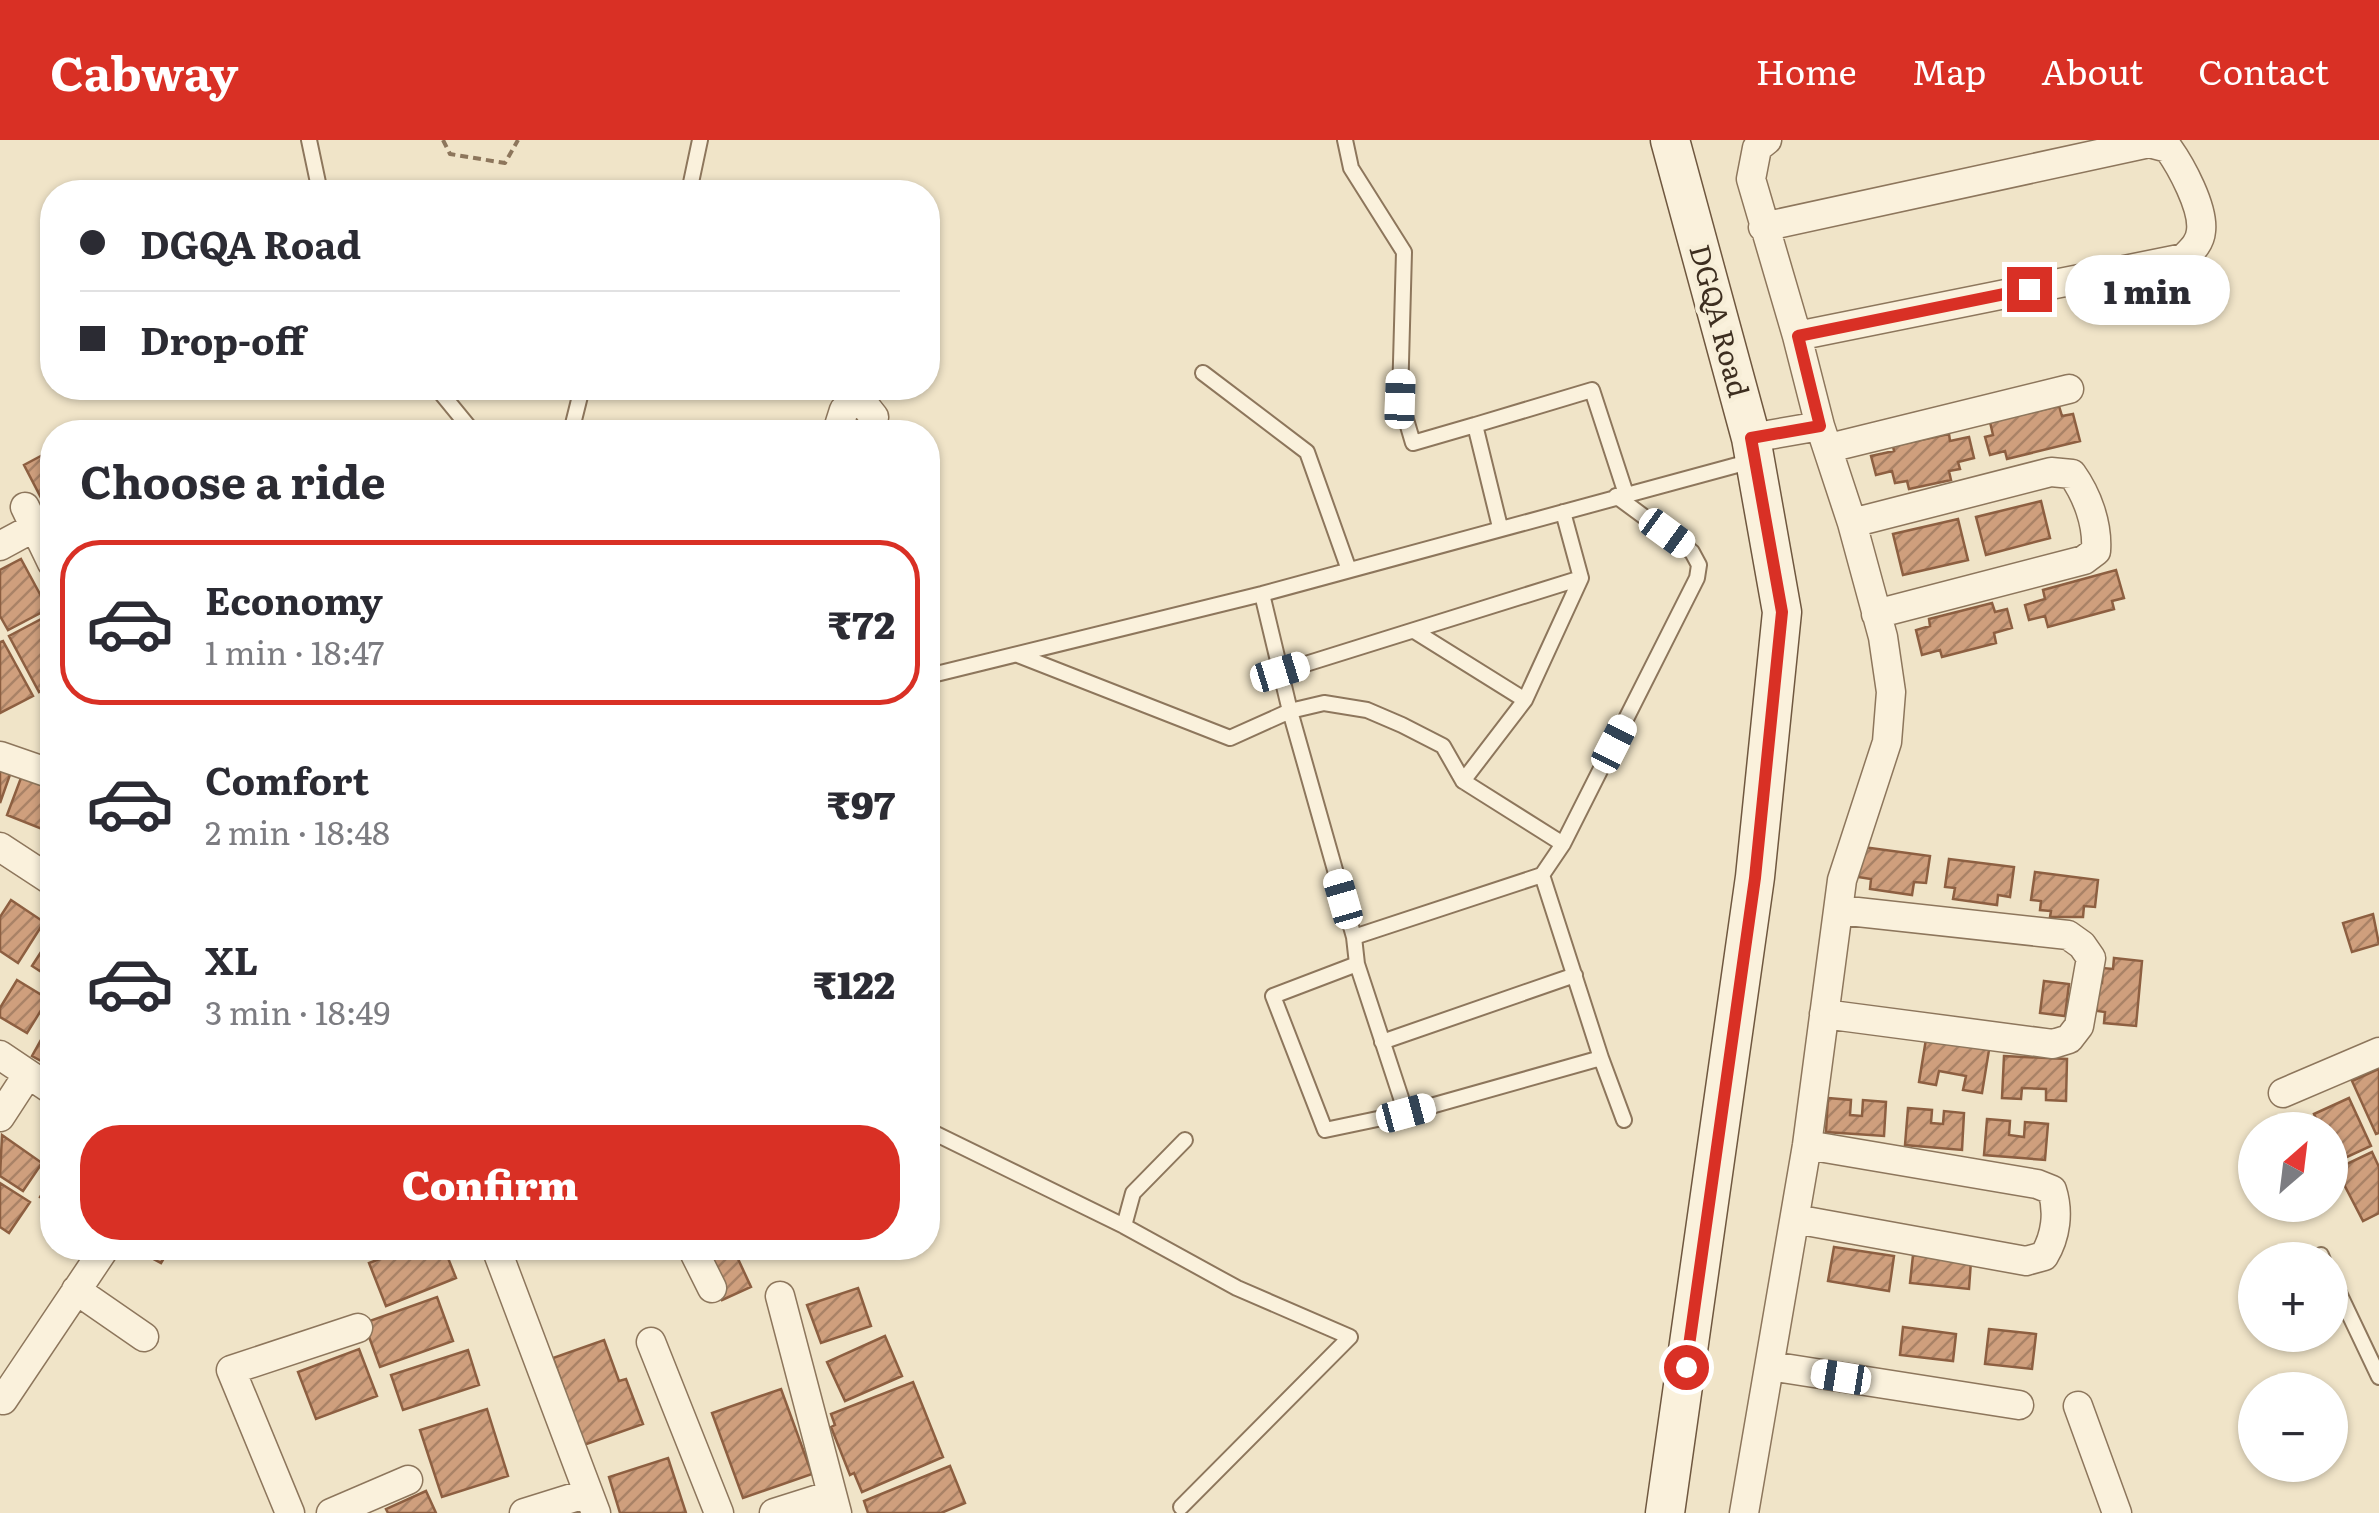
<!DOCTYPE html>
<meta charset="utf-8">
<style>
body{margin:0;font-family:Literata,serif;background:#f2f2f3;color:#2b2b33;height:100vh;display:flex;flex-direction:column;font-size:38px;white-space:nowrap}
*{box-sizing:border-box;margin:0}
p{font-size:32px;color:#7c7c81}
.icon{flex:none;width:55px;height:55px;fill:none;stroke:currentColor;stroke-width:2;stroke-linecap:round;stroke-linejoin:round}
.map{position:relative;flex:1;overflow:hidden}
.side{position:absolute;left:40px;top:280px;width:900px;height:840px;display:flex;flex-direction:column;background:#fff;border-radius:40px;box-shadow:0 2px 8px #0004}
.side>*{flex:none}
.banner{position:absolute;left:40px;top:40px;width:900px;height:220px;border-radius:40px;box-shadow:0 2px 8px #0004;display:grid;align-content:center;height:220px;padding:0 40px;background:#fff}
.needle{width:65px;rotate:28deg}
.buttons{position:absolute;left:2238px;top:972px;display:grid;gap:20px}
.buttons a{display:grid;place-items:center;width:110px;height:110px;border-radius:50%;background:#fff;box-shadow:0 2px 8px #0004;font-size:50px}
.end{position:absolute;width:45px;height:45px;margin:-22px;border:12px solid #d93025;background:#fff;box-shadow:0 0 0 5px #fff}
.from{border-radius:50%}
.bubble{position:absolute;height:70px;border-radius:35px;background:#fff;box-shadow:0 2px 8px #0004;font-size:32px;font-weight:800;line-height:70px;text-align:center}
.car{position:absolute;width:30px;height:60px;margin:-30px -15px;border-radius:12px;box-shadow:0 0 8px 2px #0007;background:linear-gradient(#fff 24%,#345 0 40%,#fff 0 76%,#345 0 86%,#fff 0)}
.banner b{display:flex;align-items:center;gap:35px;height:95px;font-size:38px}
.banner b+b{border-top:2px solid #e1e1e2}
.banner i{width:25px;height:25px;background:#2b2b33}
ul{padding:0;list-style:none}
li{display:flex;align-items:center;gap:30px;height:165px;margin:0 20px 15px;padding:0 20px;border:5px solid transparent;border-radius:40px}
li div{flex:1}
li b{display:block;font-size:38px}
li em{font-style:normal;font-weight:800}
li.on{border-color:#d93025}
li>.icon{width:90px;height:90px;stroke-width:1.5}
h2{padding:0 40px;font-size:45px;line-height:120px}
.primary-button{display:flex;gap:20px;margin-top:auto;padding:20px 40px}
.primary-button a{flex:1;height:115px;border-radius:40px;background:#d93025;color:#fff;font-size:40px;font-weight:800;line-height:115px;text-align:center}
header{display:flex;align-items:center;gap:60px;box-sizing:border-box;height:140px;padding:0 50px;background:#d93025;color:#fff}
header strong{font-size:48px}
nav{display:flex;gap:55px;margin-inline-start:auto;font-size:35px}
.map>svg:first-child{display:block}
.building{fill:url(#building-hatch);stroke:#8d5f41;stroke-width:2.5}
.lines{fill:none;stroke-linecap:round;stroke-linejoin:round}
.lane-casing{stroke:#8d765c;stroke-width:18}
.street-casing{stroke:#8d765c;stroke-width:31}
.secondary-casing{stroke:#6f573f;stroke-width:41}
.path{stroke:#8d765c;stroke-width:4;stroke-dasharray:8 5;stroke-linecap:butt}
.lane{stroke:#faf1dc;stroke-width:14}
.street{stroke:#faf1dc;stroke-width:28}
.secondary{stroke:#faf1dc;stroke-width:38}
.route{stroke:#d93025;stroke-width:12}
.labels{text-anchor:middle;stroke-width:9;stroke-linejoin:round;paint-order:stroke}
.street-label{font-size:28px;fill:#3d2e20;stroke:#f7eed8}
</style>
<header>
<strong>Cabway</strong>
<nav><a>Home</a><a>Map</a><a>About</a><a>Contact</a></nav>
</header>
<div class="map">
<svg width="2379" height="1373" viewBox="0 0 2379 1373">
<defs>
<pattern id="building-hatch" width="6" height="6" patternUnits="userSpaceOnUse" patternTransform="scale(2.5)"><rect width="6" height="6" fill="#cf9f7d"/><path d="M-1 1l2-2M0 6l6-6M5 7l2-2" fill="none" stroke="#a98266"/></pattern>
</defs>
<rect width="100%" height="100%" fill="#f0e4c8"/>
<path class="building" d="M 2059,266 L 2062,276 L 2073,274 L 2080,301 L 2007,319 L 2005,311 L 1990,315 L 1985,297 L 1993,295 L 1990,282 Z
M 1949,294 L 1950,301 L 1969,297 L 1974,318 L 1958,322 L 1960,329 L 1949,331 L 1951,340 L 1909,349 L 1907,341 L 1895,343 L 1892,331 L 1876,335 L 1871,316 L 1894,311 L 1893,306 Z
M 52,310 L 52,379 L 24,325 Z
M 2041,361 L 2050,398 L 1986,415 L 1976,377 Z
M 1958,379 L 1968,420 L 1903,435 L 1893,394 Z
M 21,419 L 48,469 L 8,490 L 0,476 L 0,430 Z
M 2116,430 L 2124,458 L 2112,461 L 2114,469 L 2048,487 L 2045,476 L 2029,480 L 2025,465 L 2045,459 L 2043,450 Z
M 1992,463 L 1995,472 L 2007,469 L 2012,488 L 1994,493 L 1996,503 L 1942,517 L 1940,510 L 1922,515 L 1916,490 L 1930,486 L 1929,479 Z
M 49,475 L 52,481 L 52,545 L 39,552 L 9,496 Z
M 3,501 L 33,556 L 0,573 L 0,502 Z
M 0,625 L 12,629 L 0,663 Z
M 24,630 L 52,641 L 52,693 L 7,675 Z
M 1863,707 L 1930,716 L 1926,743 L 1914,742 L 1912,755 L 1870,749 L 1871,739 L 1858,737 Z
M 1949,719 L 2014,727 L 2010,757 L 1998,755 L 1997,765 L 1953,759 L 1955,748 L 1945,747 Z
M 2035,732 L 2098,740 L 2095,767 L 2084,766 L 2083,777 L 2050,777 L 2051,771 L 2040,770 L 2041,761 L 2031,760 Z
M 11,760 L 44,782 L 18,823 L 0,811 L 0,777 Z
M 2373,774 L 2379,804 L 2352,812 L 2343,783 Z
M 52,795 L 52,839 L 32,826 Z
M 2114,818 L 2142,821 L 2136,886 L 2104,883 L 2105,872 L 2097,871 L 2096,842 L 2102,843 L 2103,828 L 2113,829 Z
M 17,840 L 48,859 L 27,893 L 0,877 L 0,868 Z
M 2044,841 L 2069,844 L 2065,876 L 2040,873 Z
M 52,880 L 52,927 L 32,916 Z
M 1926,899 L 1989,910 L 1982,953 L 1963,950 L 1966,936 L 1939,931 L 1936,945 L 1919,942 Z
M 2004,916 L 2067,919 L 2066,961 L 2046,960 L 2046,949 L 2022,948 L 2021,959 L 2002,958 Z
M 2379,929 L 2379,993 L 2376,994 L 2352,941 Z
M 1828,958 L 1851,960 L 1850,975 L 1862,976 L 1863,960 L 1886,962 L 1884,996 L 1826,992 Z
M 2349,958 L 2371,1006 L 2336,1022 L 2330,1009 L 2330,990 L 2321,990 L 2314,974 Z
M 1908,968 L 1932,970 L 1931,983 L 1943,984 L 1944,971 L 1964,973 L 1962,1010 L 1905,1005 Z
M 1987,979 L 2010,981 L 2009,995 L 2024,997 L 2025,982 L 2048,984 L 2045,1020 L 1984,1015 Z
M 2,995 L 42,1023 L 23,1051 L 0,1036 Z
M 2372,1012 L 2379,1027 L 2379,1073 L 2363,1081 L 2336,1029 Z
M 52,1037 L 52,1065 L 40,1057 Z
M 0,1043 L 30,1062 L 9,1093 L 0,1087 Z
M 1834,1107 L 1894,1116 L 1889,1151 L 1828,1141 Z
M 133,1108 L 170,1108 L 161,1123 Z
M 409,1108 L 444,1108 L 456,1138 L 386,1166 L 369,1123 Z
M 728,1108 L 733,1108 L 751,1147 L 722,1160 L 703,1119 Z
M 1913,1115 L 1971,1121 L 1969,1149 L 1910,1143 Z
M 858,1148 L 871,1186 L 821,1203 L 807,1165 Z
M 437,1157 L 453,1201 L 380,1227 L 364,1183 Z
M 1903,1187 L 1956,1194 L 1953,1221 L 1900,1215 Z
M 1989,1189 L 2036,1194 L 2032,1229 L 1985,1224 Z
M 885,1196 L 902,1236 L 845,1261 L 827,1222 Z
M 604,1200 L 619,1241 L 626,1239 L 643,1284 L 584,1305 L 553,1218 Z
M 359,1209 L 377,1256 L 316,1279 L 298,1232 Z
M 468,1210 L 479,1245 L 403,1270 L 391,1235 Z
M 913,1242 L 943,1317 L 862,1352 L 854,1333 L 850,1335 L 831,1287 L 835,1285 L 831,1274 Z
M 781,1249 L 812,1334 L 743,1358 L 712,1273 Z
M 487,1269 L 508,1336 L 442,1357 L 420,1290 Z
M 668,1318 L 686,1373 L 620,1373 L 609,1337 Z
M 950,1326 L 965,1363 L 941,1373 L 868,1373 L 864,1361 Z
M 426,1351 L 436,1373 L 388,1373 L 386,1369 Z"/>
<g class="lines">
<defs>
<path id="lane" d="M 309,0 L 320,52
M 1345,0 L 1351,28 L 1404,112 L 1400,259 L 1413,303 L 1475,285
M 689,52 L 700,0
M 1203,233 L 1307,312 L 1349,430
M 437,248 L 473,292
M 571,292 L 582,248
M 1500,387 L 1475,285 L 1592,250 L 1626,354
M 1416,492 L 1525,560 L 1581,438
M 1018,515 L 1230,598 L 1290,571 L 1262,454
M 1280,532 L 1581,438 L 1563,372
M 928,536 L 1262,454 L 1752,321
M 1463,641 L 1525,560
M 1542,735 L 1601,918 L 1406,973 L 1357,824 L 1354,797 L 1542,735 L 1563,704 L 1697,438 L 1699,425 L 1692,412 L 1616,356
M 1354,797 L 1290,571 L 1324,563 L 1367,570 L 1402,585 L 1443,606 L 1463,641 L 1563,704
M 1357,824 L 1273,856 L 1325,990 L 1406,973
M 1382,902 L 1575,835
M 1601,918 L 1624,980
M 928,990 L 1124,1086 L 1237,1148 L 1350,1197 L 1181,1367
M 1124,1086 L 1133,1053 L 1185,1000
M 2321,1115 L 2323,1120
M 2330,1134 L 2379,1237"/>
<path id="street" d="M 1763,87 L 2149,3 L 2168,8 C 2181,26 2204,68 2201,91 C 2200,103 2192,110 2184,118 L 1797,196
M 837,292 L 844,270 L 854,262 L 863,263 L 874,277
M 1751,298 L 1820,286
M 1829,308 L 2069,249
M 25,367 L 52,423
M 1852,383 L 2051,332 L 2072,334 C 2087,355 2098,384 2096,411 L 2084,420 L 1876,474
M 0,406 L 35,387
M 0,616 L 52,634
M 0,707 L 52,741
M 1824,874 L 2053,904 L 2069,899 L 2079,886 L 2091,818 L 2082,805 L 2068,795 L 1839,770
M 0,915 L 52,950
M 2283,953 L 2379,912
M 0,977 L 28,934
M 1795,1079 L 2026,1121 L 2044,1116 C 2056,1096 2059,1072 2052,1050 L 2037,1044 L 1807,1005
M 496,1108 L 596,1373
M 692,1108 L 712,1148
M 76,1150 L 144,1197
M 780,1156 L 837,1373
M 651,1202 L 719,1373
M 1770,1226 L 2019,1265
M 3,1260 L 105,1108
M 2078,1266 L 2117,1373
M 290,1373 L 231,1230 L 358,1188
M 331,1373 L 408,1340
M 524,1373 L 588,1353
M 774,1373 L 831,1355
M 1744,1373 L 1807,1005 L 1842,740 L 1887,602 L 1891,552 L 1883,497 L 1852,383 L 1820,286 L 1797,196 L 1751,39 L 1757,8 L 1767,0"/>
<path id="secondary" d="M 1665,1373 L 1755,737 L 1782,472 L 1751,298 L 1670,0"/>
</defs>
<use href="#lane" class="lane-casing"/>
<use href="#street" class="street-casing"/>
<use href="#secondary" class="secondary-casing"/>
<path class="path" d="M 443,0 L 450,14 L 505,23 L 518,0"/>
<use href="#lane" class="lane"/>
<use href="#street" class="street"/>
<use href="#secondary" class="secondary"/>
</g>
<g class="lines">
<path class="route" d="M 1686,1227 L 1755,738 L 1782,472 L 1751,298 L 1820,286 L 1798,196 L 2029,149"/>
</g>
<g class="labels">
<g class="street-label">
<text transform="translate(1719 181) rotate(75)" y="10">DGQA Road</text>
</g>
</g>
</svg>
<div class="buttons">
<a><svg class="needle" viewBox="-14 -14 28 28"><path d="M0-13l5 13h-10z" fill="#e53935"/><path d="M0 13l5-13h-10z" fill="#7c7c81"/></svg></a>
<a>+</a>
<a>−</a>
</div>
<i class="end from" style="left:1686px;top:1227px"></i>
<i class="end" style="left:2029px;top:149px"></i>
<div class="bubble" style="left:2065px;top:115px;width:165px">1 min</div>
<i class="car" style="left:1400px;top:259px;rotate:2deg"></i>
<i class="car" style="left:1667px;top:393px;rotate:126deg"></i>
<i class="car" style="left:1280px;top:532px;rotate:73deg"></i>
<i class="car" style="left:1614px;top:604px;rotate:27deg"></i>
<i class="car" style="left:1343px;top:759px;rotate:344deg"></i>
<i class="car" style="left:1406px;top:973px;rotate:75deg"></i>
<i class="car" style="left:1841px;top:1237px;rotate:279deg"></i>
<div class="banner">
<b><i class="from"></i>DGQA Road</b>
<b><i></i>Drop-off</b>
</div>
<section class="side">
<h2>Choose a ride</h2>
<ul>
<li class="on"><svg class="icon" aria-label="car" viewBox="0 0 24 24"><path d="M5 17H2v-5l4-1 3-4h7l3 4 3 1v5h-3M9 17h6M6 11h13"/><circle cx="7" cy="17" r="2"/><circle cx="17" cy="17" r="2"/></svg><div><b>Economy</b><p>1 min · 18:47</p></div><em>₹72</em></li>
<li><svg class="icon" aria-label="car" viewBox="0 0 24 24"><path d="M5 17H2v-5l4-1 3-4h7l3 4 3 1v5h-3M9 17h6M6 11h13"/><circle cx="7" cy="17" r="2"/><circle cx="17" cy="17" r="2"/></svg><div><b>Comfort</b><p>2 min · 18:48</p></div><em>₹97</em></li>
<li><svg class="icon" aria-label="car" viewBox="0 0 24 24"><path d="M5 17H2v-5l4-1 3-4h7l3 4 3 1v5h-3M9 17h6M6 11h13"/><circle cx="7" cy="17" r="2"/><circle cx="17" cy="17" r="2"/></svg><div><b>XL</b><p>3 min · 18:49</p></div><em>₹122</em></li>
</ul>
<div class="primary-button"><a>Confirm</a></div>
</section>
</div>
